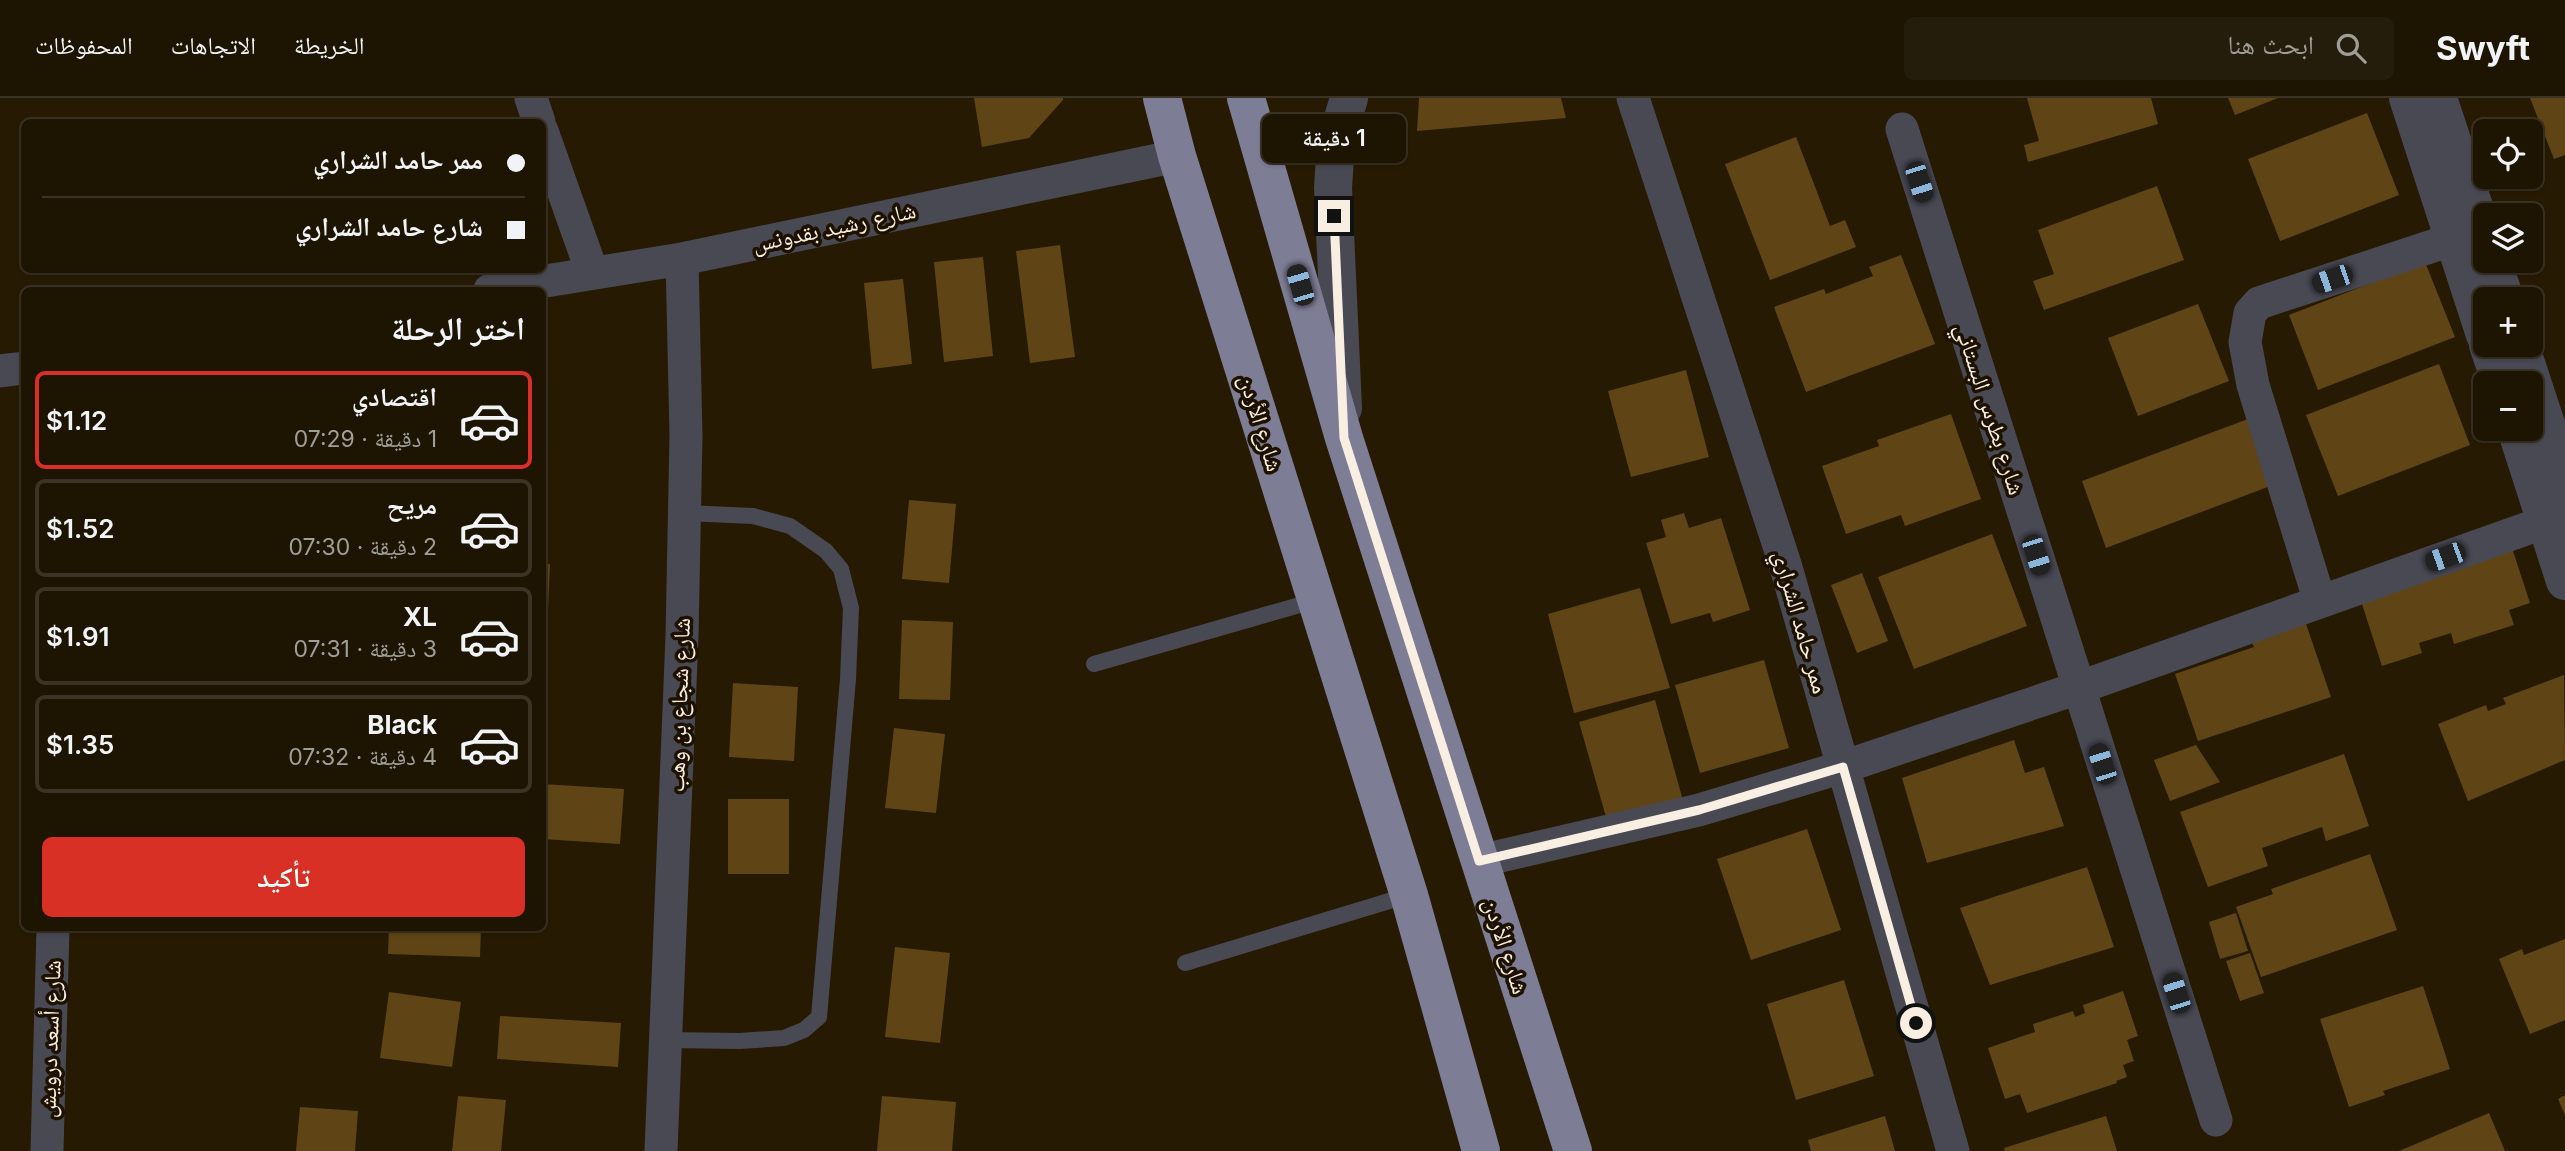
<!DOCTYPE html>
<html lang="ar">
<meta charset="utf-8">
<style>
body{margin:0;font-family:Inter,"Noto Naskh Arabic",sans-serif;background:#251d0c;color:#f1f3f6;direction:rtl;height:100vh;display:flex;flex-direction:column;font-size:26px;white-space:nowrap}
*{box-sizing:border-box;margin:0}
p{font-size:23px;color:#a09e99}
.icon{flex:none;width:38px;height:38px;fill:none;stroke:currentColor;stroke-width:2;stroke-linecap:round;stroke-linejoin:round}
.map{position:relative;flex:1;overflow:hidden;direction:ltr}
.details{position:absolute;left:21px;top:189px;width:525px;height:644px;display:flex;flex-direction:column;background:#1d1402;border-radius:10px;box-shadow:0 2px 5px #0004,0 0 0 2px #3b3324;direction:rtl}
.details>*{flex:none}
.guide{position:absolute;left:21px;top:21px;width:525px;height:154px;border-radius:10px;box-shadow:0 2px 5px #0004,0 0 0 2px #3b3324;direction:rtl;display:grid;align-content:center;height:154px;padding:0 21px;background:#1d1402}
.controls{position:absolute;left:2473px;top:21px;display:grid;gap:14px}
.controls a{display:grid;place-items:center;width:70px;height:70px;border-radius:10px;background:#1d1402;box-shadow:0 2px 5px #0004,0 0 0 2px #3b3324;font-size:35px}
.end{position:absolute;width:32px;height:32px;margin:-16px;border:9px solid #f8efe2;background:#111;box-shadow:0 0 0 4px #111}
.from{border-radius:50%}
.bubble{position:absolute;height:49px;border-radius:10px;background:#1d1402;box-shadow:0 2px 5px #0004,0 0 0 2px #3b3324;font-size:23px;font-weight:600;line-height:49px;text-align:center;direction:rtl}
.car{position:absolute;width:21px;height:42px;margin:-21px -10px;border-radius:9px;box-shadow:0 0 5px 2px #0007;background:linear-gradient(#222 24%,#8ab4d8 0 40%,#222 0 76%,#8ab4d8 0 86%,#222 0)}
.guide b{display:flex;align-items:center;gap:24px;height:66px;font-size:26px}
.guide b+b{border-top:2px solid #3b3324}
.guide i{width:18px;height:18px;background:#f1f3f6}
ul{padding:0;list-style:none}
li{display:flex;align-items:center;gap:21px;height:98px;margin:0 14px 10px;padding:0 7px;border:4px solid #3b3324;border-radius:10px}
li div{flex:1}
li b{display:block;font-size:26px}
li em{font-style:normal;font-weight:600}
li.active{border-color:#d93025}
li>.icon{width:63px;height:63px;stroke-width:1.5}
h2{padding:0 21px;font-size:32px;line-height:84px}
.primary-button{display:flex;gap:14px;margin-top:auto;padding:14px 21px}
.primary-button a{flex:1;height:80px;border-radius:10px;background:#d93025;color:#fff;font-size:28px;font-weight:600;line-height:80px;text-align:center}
header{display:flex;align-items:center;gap:42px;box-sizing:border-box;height:98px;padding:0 35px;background:#1d1402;border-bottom:2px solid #3b3324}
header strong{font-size:33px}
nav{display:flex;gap:38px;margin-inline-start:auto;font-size:24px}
.search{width:490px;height:63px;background:#251d0c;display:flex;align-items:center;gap:18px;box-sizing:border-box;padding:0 24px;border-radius:10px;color:#a09e99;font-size:26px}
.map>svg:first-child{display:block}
.building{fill:#5f4516}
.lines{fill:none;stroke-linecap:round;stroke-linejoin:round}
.service{stroke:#494954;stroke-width:16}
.minor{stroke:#494954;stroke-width:33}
.tertiary{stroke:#494954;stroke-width:38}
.trunk{stroke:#7e7d96;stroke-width:38}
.route{stroke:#f8efe2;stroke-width:9}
.labels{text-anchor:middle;stroke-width:7;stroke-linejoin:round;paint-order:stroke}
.street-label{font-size:23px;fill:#f8efe2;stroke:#1d1100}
</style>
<header>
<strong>Swyft</strong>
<div class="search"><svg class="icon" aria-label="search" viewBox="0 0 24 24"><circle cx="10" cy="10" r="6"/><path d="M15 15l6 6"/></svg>ابحث هنا</div>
<nav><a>الخريطة</a><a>الاتجاهات</a><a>المحفوظات</a></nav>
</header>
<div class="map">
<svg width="2565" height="1053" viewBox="0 0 2565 1053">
<rect width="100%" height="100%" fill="#271a03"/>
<path class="building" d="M 974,0 L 1063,0 L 1063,2 L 1029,40 L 982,49 Z
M 1419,0 L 1561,0 L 1566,20 L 1417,33 Z
M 2027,0 L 2151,0 L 2158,26 L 2028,64 L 2024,47 L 2039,43 Z
M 2228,0 L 2278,0 L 2235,17 Z
M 2530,0 L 2565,0 L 2565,57 L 2554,61 Z
M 2367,15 L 2399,97 L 2280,143 L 2248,61 Z
M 1796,39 L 1830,128 L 1845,122 L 1856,149 L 1770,182 L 1725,66 Z
M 2157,88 L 2184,162 L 2044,212 L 2033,183 L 2054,176 L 2038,132 Z
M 1060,147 L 1075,259 L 1030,265 L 1016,153 Z
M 1901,157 L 1935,246 L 1806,294 L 1774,209 L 1824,191 L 1826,196 L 1873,178 L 1869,169 Z
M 983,159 L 993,258 L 944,264 L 934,164 Z
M 2425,164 L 2455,239 L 2318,292 L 2289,217 Z
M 903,181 L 912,266 L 872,271 L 864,185 Z
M 2198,206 L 2229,283 L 2138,318 L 2108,240 Z
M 2439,266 L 2470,347 L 2338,398 L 2306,317 Z
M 1686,272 L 1709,359 L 1631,379 L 1608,293 Z
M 1951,316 L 1981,401 L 1905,428 L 1901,417 L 1846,436 L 1822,368 L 1879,348 L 1877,342 Z
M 2248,321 L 2273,387 L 2106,450 L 2082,383 Z
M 909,402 L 956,406 L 949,485 L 902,481 Z
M 1684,415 L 1689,430 L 1721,420 L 1750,512 L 1713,524 L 1710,515 L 1671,526 L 1646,445 L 1666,439 L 1661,422 Z
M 1992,436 L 2027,528 L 1914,571 L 1878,479 Z
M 2512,450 L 2530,505 L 2509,512 L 2514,527 L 2454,546 L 2451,535 L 2419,545 L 2422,555 L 2382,568 L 2360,500 Z
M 542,466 L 550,466 L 547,536 L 542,536 Z
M 1862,475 L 1888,543 L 1857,555 L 1831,487 Z
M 1640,490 L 1670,590 L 1574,615 L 1548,516 Z
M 902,522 L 953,524 L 950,602 L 899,601 Z
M 2305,523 L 2331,599 L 2198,643 L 2175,576 L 2254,549 L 2251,542 Z
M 1764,562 L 1789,650 L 1700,675 L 1675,587 Z
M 2564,577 L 2565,662 L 2468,703 L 2438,626 L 2486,607 L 2488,613 L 2506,606 L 2503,600 Z
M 733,585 L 798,589 L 794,663 L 729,659 Z
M 1655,602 L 1684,706 L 1608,726 L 1579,624 Z
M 894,630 L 945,636 L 936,715 L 885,710 Z
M 2014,642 L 2025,675 L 2044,669 L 2064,728 L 1927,765 L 1902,680 Z
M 2196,647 L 2220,684 L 2170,703 L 2154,662 Z
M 2344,656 L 2369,728 L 2326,743 L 2322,729 L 2262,750 L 2268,768 L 2208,789 L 2180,714 Z
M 542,686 L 624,691 L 620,746 L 542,741 Z
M 728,701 L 789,701 L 789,776 L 728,776 Z
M 1807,731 L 1841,832 L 1751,862 L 1717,761 Z
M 2370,756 L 2397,832 L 2261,879 L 2236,809 L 2273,796 L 2271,791 Z
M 2087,769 L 2114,849 L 1990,887 L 1960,810 Z
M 2236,815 L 2248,853 L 2220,861 L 2209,824 Z
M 389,830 L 481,830 L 480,859 L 388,856 Z
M 2565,841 L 2565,922 L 2530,936 L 2499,861 L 2522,851 L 2524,857 Z
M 895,849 L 950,855 L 940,945 L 885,939 Z
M 2250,855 L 2264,895 L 2240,903 L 2226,863 Z
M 1844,882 L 1874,978 L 1796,1002 L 1767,906 Z
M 2423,888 L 2450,971 L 2383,993 L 2385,997 L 2349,1009 L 2320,921 Z
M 2123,893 L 2138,938 L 2127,942 L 2134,963 L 2123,967 L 2127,979 L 2116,983 L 2117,985 L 2027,1015 L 2020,996 L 2005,1001 L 1988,950 L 2035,934 L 2033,926 L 2073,913 L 2075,919 L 2085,915 L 2083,907 Z
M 389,894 L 461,904 L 452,969 L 380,960 Z
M 500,918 L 621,925 L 618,969 L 497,961 Z
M 2565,997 L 2565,1017 L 2558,1001 Z
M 458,998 L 506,1002 L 501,1053 L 452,1053 Z
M 882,998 L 956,1004 L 952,1053 L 877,1053 Z
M 300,1009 L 358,1013 L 355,1053 L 296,1053 Z
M 2489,1015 L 2505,1053 L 2399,1053 Z
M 1885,1018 L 1895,1053 L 1811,1053 L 1808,1042 Z
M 2106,1018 L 2117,1053 L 2005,1053 L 2004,1050 Z"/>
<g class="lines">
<path class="service" d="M 1094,566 L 1317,502
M 1185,865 L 1409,797
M 665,942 L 740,943 L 784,940 L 804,932 L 819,919 L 848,581 L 851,510 L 841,471 L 826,453 L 790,428 L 753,418 L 685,415"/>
<path class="minor" d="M 531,0 L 539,24
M 1633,0 L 1785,466 L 1953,1053
M 1902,31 L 2216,1022
M 542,33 L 592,174
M 490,192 L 682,161 L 1177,58
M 0,273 L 24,270
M 2320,504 L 2253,287 L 2245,244 L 2250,215 L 2259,205 L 2454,141 L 2480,135
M 1479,763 L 1699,712 L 1843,669 L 2078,590 L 2565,417
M 47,1053 L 53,830
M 661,1053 L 682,538 L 686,338 L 682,161"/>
<path class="tertiary" d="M 2408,0 L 2485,237
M 2438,0 L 2485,142
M 2492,163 L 2505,201
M 2488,247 L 2501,285
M 2520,247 L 2565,384
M 1343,310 L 1333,90 L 1336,44 L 1349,0
M 2516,331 L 2565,483"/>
<path class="trunk" d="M 1162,0 L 1177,58 L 1409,797 L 1481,1053
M 1246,0 L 1344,340 L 1573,1053"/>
</g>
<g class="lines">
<path class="route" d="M 1334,118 L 1344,340 L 1479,763 L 1699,712 L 1843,669 L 1916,925"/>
</g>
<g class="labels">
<g class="street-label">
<text transform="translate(834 129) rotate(-12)" y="8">شارع رشيد بقدونس</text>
<text transform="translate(1990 311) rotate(72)" y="8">شارع بطرس البستاني</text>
<text transform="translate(1261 325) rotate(73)" y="8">شارع الأردن</text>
<text transform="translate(1801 524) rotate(74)" y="8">ممر حامد الشراري</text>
<text transform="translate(679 607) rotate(-88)" y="8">شارع شجاع بن وهب</text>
<text transform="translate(1506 848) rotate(72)" y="8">شارع الأردن</text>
<text transform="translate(50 941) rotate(-88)" y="8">شارع أسعد درويش</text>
</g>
</g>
</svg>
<div class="controls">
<a><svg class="icon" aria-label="locate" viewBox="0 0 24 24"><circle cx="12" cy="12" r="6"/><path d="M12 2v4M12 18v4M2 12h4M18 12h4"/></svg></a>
<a><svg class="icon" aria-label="layers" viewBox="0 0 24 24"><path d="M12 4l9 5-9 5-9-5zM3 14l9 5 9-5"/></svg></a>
<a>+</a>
<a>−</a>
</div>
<i class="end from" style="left:1916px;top:925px"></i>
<i class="end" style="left:1334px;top:118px"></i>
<div class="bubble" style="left:1262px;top:16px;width:144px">1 دقيقة</div>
<i class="car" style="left:1919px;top:84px;rotate:162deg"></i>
<i class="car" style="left:2332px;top:181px;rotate:251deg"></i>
<i class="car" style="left:1300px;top:187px;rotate:344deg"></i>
<i class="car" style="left:2036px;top:457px;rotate:162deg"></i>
<i class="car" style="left:2445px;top:459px;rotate:250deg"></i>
<i class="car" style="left:2102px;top:666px;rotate:342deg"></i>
<i class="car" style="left:2176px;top:895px;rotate:342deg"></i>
<div class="guide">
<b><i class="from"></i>ممر حامد الشراري</b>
<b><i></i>شارع حامد الشراري</b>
</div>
<section class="details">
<h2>اختر الرحلة</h2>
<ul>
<li class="active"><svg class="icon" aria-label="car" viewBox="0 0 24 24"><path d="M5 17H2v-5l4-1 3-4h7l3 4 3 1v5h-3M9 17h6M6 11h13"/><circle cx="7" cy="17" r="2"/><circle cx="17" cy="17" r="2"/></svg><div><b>اقتصادي</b><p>1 دقيقة · 07:29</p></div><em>$1.12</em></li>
<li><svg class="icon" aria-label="car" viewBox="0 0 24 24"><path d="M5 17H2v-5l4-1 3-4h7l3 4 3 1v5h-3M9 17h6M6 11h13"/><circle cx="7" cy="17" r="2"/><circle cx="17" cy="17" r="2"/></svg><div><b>مريح</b><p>2 دقيقة · 07:30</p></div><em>$1.52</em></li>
<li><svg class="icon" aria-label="car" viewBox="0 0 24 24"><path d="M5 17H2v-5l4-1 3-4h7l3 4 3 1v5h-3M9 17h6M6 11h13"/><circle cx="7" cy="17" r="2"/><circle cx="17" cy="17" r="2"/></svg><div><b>XL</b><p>3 دقيقة · 07:31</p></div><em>$1.91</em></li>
<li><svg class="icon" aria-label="car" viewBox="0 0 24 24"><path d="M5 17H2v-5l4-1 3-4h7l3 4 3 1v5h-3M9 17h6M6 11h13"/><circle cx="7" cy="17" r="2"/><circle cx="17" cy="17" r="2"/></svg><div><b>Black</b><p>4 دقيقة · 07:32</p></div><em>$1.35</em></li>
</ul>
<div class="primary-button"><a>تأكيد</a></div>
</section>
</div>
